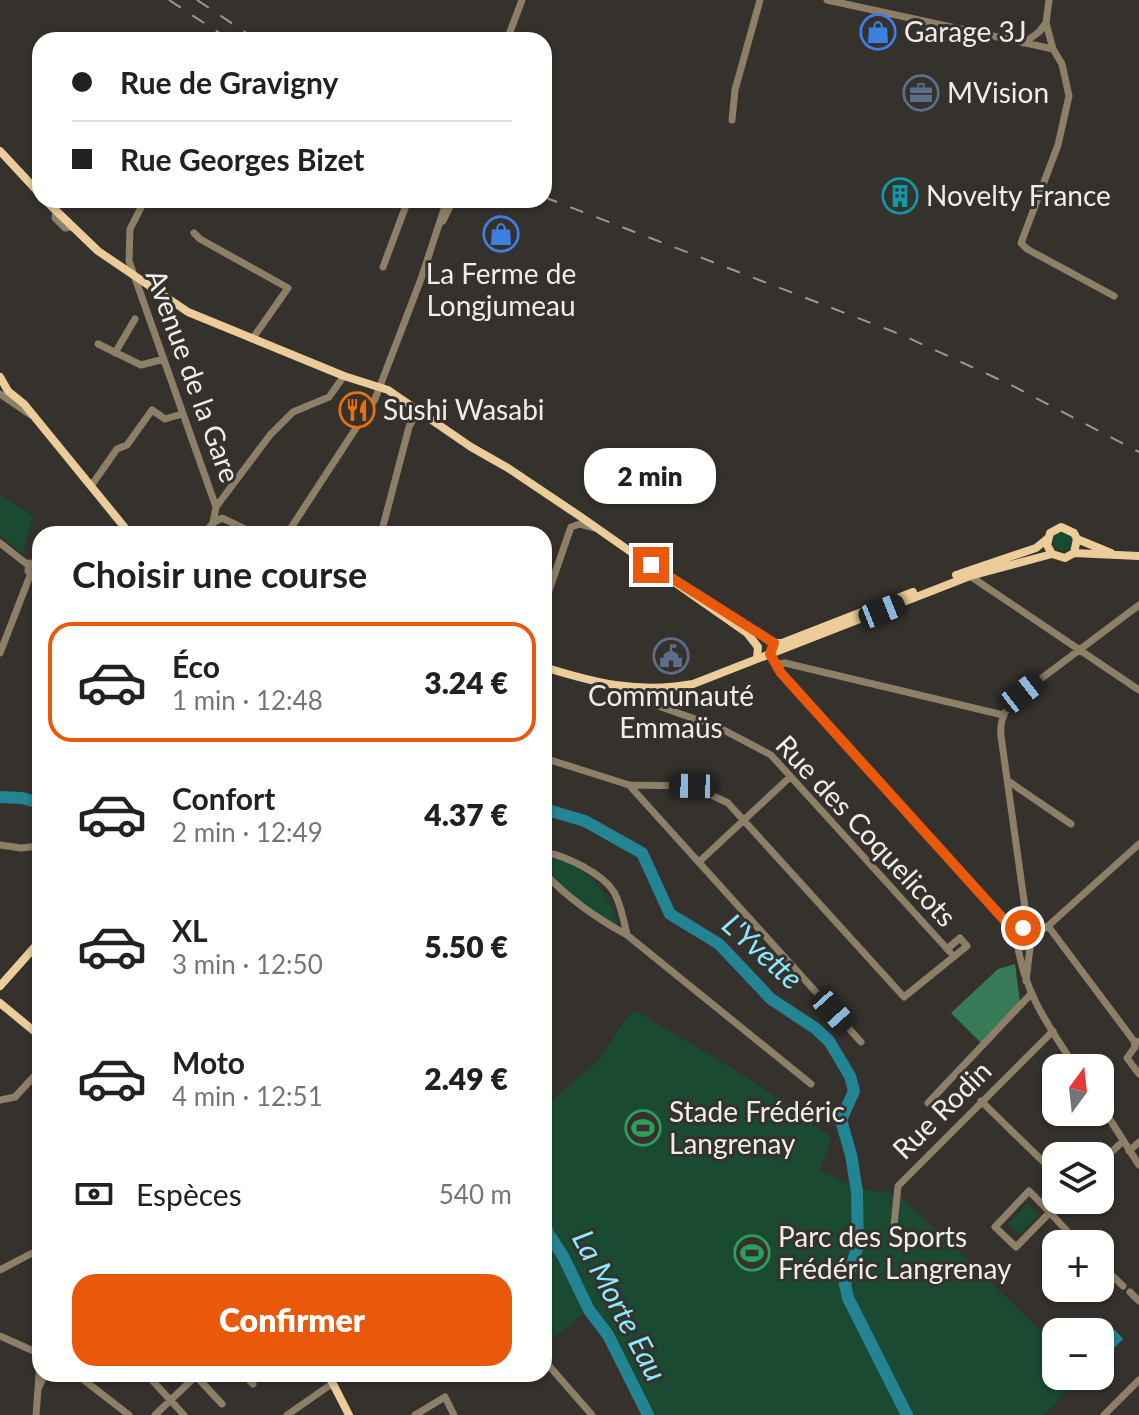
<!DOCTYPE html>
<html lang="fr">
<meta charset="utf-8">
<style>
body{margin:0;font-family:Lato,sans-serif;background:#f2f2f2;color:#202124;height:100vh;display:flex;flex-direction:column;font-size:30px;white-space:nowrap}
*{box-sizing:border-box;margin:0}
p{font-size:26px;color:#757577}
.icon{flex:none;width:44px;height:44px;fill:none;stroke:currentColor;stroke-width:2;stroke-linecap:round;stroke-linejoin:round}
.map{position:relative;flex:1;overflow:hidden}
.panel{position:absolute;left:32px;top:526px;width:520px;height:856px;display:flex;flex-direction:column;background:#fff;border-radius:24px;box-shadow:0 2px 6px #0004}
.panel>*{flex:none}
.hud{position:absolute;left:32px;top:32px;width:520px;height:176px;border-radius:24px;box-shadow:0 2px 6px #0004;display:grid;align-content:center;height:176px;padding:0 40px;background:#fff}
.needle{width:52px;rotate:15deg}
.buttons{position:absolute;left:1042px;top:1054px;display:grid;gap:16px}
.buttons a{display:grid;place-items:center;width:72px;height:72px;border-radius:16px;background:#fff;box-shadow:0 2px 6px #0004;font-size:40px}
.end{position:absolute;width:36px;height:36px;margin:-18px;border:10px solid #ea580c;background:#fff;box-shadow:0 0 0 4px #fff}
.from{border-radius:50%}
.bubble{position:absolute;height:56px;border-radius:24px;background:#fff;box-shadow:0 2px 6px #0004;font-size:26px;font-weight:800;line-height:56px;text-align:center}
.car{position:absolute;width:24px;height:48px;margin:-24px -12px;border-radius:10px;box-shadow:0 0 6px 2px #0007;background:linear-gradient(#222 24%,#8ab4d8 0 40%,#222 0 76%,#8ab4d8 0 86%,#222 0)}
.hud b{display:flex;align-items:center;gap:28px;height:76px;font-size:30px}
.hud b+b{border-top:2px solid #e0e0e0}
.hud i{width:20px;height:20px;background:#202124}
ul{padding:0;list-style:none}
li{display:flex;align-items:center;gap:24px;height:120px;margin:0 16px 12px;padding:0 24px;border:4px solid transparent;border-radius:24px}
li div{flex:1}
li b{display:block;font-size:30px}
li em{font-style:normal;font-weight:800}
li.on{border-color:#ea580c}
li>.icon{width:72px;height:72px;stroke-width:1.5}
h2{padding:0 40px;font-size:36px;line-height:96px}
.pay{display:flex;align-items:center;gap:20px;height:88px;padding:0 40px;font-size:30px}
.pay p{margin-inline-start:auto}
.action{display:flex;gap:16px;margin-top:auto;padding:16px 40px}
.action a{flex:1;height:92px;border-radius:24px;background:#ea580c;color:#fff;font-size:32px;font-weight:800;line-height:92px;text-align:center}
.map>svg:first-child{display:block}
.green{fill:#1a4a32}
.forest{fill:#367a58}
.water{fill:#238493}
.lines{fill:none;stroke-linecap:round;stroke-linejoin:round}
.river{stroke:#238493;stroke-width:12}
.minor{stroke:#8e8067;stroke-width:7}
.major{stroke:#eccd9a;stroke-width:8}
.rail{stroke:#9b9894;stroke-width:2;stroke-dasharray:14 14;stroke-linecap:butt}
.route{stroke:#ea580c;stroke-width:10}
.labels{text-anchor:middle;stroke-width:6;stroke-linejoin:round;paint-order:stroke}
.poi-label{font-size:28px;fill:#f0edea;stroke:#35312d;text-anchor:start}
.street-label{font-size:28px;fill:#f0edea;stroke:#35312d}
.water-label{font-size:30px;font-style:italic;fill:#8aebfc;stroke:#35312d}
</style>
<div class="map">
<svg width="1139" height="1415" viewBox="0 0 1139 1415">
<rect width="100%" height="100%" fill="#35312d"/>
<path class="green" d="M 0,495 L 33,516 L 23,554 L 0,535 Z
M1053 541a10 10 0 1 1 20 0a10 10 0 1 1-20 0Z
M 544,856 C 585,864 602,883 618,921 L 615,925 L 561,889 L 544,870 Z
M 634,1010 L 747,1077 L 832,1138 L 820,1170 L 863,1190 L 898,1194 L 943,1237 L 949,1230 L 957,1235 L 951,1244 L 1056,1346 L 1056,1376 L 1081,1376 L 1044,1415 L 645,1415 L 605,1335 L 587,1311 L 544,1345 L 544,1107 L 600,1059 L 624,1021 Z
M 1028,1203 L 1039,1215 L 1019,1235 L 1008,1224 Z"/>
<path class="forest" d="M 1015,964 L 1020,1002 L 981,1043 L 951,1013 L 998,969 Z"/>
<path class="water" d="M 1115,1330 L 1123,1339 L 1109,1353 L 1100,1345 Z"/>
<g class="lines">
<path class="river" d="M 0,797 L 22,798 L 40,803
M 544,809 L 585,821 L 642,853 L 670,914 L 719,944 L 771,999 L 815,1028 L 829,1041 L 850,1076 L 854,1091 L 841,1120 L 851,1155 L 857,1192 L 858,1246 L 845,1284 L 848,1298 L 907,1415
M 544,1221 L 548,1233 L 563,1256 L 589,1310 L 608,1335 L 648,1415"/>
<path class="minor" d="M 827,0 L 1053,49
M 1049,0 L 1046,23 L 1053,49 L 1062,64 L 1069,96 L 1058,145 L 1021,243 L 1027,249 L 1114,296
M 507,40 L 522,0
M 1024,43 L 1039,32 L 1046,23
M 732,120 L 735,90 L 760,0
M 145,200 L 130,229 L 129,261 L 216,507 L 213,523
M 56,211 L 55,218 L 65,228 L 71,227
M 443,221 L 453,200
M 194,233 L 200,239 L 288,288 L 253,338
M 383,267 L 408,200
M 98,344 L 141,365 L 164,359
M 115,353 L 135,319
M 0,394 L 31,415
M 91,486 L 117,449 L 127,445 L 152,410 L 165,419 L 182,414
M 216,507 L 270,435 L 293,412 L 329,397 L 344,376
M 204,534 L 213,523 L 222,518 L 256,534
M 287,534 L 375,399 L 421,279 L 447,200
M 381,534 L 409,427 L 418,410
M 0,543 L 28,565
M 36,564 L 36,572 L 28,571 L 29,563 L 40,564
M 970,576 L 1139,690
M 544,605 L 571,527 L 580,524 L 595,528
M 774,643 L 770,654 L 781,673 L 1016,933
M 0,653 L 31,573
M 776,664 L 785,663 L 1003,715
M 650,689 L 652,701 L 661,707 L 718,727 L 771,755 L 950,952
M 544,758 L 629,785 L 693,786 L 728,803 L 904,997 L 967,946 L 960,938 L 947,949
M 1008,781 L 1071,824
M 629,785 L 861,1042
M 0,845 L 21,848 L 40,846
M 544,852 C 566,856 602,873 614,892 C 621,905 624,921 627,935
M 700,861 L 790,777
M 544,873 C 569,899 596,918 627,935 L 811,1084
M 1048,926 L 1134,1041 L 1139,1042
M1016 936a8 8 0 1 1 16 0a8 8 0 1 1-16 0Z
M 1028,929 L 1001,736 C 999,716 1008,706 1022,693 L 1139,605
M 1032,936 L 1048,926 L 1139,844
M 1017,941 C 1024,993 1048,1025 1076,1068
M 1026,981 L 1031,939
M 1134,1041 L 1135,1047 L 1127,1058 L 1139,1074
M 0,1100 L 15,1097 L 40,1070
M 981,1101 L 1056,1174
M 928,1103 L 1030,995
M 1100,1104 L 1139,1165
M 1129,1151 L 1139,1142
M 1100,1163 L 1123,1141
M 1062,1200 L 1016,1247 L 995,1227 L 1029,1191 C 1047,1208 1062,1227 1080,1244
M 893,1235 L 898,1186 L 1053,1031
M 1100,1264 L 1123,1286
M 0,1270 L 40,1249
M 1130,1292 L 1139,1301
M 0,1336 L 40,1354
M 544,1360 L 592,1415
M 76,1374 L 129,1415
M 194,1374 L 222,1404
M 243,1374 L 253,1384
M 150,1378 L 184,1415
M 39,1387 L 45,1374
M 36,1415 L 40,1363
M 155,1415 L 198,1374
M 287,1415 L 333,1383
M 415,1415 L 445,1397 L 454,1415
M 1104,1415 L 1139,1380"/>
<path class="major" d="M 0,151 L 40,194
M 45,200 L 98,251 L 188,312 L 344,376 L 388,390 L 471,447 L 508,468 L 581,517 L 747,633 L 758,647 L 757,658
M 0,377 L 8,391 L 24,404 L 130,534
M 1077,539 L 1074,553 L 1065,558 L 1052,554 L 1047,545 L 1050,533 L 1061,527 L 1074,533 L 1077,539 L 1111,553
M 1074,553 L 1139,556
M 956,575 L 1036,548 L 1047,539
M 735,619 L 774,643 L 782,643 L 913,592
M 544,667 C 595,683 639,694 693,684 L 970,576 L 1052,554
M 0,986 L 40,941
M 0,1003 L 40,1036
M 328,1374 L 349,1415"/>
<path class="rail" d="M 169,0 L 230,40
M 197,0 L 257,40
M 544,197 L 902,335 L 1009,384 L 1139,452"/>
</g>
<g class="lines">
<path class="route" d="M 651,565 L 774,643 L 770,654 L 781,673 L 1016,933 L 1023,928"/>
</g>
<defs>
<symbol id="shop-ring" viewBox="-11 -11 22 22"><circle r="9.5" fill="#35312d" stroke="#3f7fe0" stroke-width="1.5"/><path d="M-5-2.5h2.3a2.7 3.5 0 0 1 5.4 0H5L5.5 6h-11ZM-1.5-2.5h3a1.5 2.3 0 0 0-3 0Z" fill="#3f7fe0"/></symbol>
<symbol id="office-ring" viewBox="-11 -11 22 22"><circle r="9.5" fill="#35312d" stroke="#5c6f8a" stroke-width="1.5"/><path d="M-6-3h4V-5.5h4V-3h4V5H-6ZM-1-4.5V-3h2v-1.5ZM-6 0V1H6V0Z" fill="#5c6f8a"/></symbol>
<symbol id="building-ring" viewBox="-11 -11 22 22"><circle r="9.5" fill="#35312d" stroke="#0f9aa8" stroke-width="1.5"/><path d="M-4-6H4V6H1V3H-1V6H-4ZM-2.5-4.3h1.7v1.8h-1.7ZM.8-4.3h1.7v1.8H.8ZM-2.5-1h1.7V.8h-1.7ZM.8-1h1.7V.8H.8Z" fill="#0f9aa8"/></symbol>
<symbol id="restaurant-ring" viewBox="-11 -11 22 22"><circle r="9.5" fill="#35312d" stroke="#e8710a" stroke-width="1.5"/><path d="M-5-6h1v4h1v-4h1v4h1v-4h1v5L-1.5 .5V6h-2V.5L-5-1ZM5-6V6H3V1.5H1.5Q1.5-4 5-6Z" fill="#e8710a"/></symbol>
<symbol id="civic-ring" viewBox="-11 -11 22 22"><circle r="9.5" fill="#35312d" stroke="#5c6f8a" stroke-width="1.5"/><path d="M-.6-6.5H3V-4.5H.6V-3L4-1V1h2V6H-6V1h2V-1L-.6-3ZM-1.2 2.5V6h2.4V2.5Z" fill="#5c6f8a"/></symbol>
<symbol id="stadium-ring" viewBox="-11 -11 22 22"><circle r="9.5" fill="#35312d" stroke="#2e9e5b" stroke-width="1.5"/><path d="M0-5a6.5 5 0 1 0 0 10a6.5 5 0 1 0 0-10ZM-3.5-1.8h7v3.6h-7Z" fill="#2e9e5b"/></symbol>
</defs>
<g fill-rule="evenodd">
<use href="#shop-ring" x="858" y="12" width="40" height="40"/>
<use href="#office-ring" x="901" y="73" width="40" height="40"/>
<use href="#building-ring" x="880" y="176" width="40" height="40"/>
<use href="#shop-ring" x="481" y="214" width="40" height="40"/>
<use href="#restaurant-ring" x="337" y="390" width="40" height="40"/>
<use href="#civic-ring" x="651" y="636" width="40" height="40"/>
<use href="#stadium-ring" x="623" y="1108" width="40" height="40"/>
<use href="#stadium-ring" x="732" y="1233" width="40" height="40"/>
</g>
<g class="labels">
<g class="poi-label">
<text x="904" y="42">Garage 3J</text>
<text x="947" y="103">MVision</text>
<text x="926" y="206">Novelty France</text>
<text x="501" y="284" text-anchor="middle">La Ferme de<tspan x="501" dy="32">Longjumeau</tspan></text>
<text x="383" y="420">Sushi Wasabi</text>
<text x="671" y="706" text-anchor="middle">Communauté<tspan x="671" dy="32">Emmaüs</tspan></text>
<text x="669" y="1122">Stade Frédéric<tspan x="669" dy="32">Langrenay</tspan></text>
<text x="778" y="1247">Parc des Sports<tspan x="778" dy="32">Frédéric Langrenay</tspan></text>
</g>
<g class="street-label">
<text transform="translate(193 376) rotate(70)" y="10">Avenue de la Gare</text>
<text transform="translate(866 831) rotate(47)" y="10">Rue des Coquelicots</text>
<text transform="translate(942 1110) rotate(-45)" y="10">Rue Rodin</text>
</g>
<g class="water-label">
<text transform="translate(762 952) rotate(42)" y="10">L'Yvette</text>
<text transform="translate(619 1306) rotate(62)" y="10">La Morte Eau</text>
</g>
</g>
</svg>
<div class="buttons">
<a><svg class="needle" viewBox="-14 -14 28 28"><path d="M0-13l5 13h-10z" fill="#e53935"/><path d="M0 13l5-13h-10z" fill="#757577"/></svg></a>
<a><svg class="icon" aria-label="layers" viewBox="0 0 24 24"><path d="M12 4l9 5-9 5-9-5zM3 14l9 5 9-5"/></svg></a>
<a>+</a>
<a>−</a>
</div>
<i class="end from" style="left:1023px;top:928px"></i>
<i class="end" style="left:651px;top:565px"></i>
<div class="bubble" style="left:584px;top:448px;width:132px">2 min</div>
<i class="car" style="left:882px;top:611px;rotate:68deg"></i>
<i class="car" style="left:1022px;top:693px;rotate:52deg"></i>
<i class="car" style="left:693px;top:786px;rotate:271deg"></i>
<i class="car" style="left:833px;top:1011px;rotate:138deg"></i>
<div class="hud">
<b><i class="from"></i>Rue de Gravigny</b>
<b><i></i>Rue Georges Bizet</b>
</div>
<section class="panel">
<h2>Choisir une course</h2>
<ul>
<li class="on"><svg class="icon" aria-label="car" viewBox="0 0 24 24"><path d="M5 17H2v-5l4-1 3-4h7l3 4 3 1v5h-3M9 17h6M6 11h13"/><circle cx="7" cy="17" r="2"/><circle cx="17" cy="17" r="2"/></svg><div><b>Éco</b><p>1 min · 12:48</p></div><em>3.24 €</em></li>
<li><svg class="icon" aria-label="car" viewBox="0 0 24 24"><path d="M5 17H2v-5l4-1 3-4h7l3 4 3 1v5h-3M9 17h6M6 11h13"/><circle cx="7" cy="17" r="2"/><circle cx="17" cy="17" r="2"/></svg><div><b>Confort</b><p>2 min · 12:49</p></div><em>4.37 €</em></li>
<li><svg class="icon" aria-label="car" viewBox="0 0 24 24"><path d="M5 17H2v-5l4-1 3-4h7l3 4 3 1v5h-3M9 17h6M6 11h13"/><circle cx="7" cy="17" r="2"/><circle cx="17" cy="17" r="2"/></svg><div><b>XL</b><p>3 min · 12:50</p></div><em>5.50 €</em></li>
<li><svg class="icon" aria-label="car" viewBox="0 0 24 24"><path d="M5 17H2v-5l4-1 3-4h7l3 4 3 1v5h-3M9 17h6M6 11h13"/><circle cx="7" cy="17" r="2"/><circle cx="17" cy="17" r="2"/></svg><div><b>Moto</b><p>4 min · 12:51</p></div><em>2.49 €</em></li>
</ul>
<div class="pay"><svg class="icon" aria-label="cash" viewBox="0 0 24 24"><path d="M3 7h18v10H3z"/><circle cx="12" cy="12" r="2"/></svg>Espèces<p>540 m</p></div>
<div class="action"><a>Confirmer</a></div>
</section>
</div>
